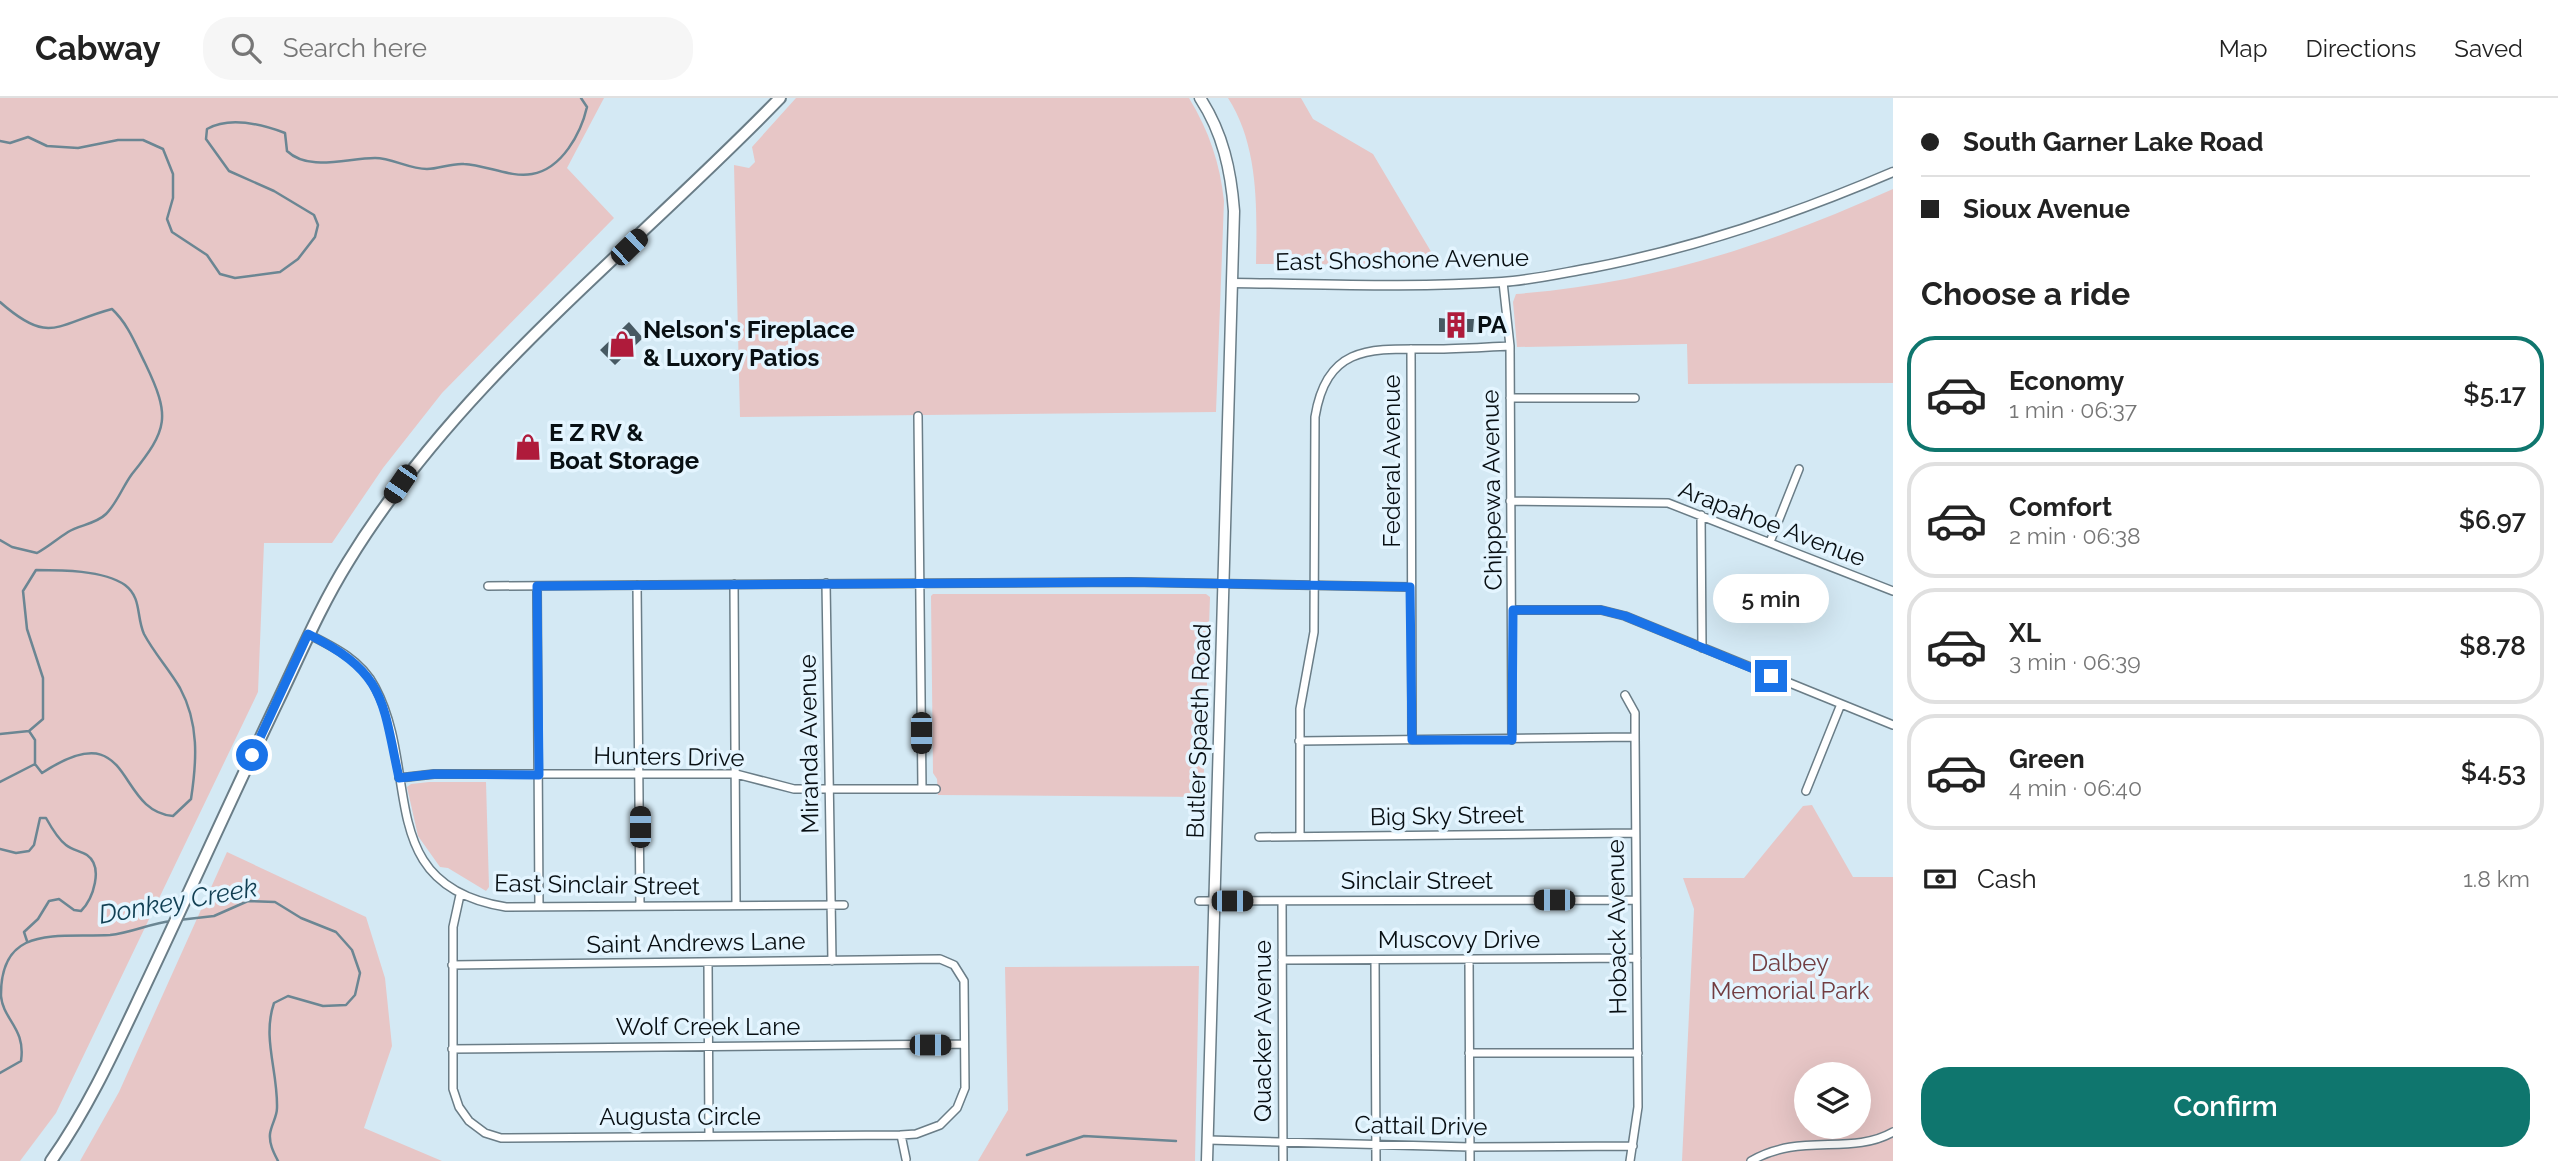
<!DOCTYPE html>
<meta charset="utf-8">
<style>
body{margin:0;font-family:Raleway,sans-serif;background:#f6f6f6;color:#222;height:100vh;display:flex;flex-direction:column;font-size:26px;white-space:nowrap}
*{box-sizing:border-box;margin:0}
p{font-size:23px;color:#767676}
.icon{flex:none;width:38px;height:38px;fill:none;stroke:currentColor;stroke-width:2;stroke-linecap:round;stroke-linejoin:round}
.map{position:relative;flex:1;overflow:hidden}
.drawer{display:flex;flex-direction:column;background:#fff;width:665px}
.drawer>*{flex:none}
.guide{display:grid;align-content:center;height:154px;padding:0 28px;background:#fff}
.buttons{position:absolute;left:1794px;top:964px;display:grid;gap:14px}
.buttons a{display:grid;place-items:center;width:77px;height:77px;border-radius:50%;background:#fff;box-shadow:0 7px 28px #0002;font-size:35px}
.end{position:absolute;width:32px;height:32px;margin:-16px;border:9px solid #1a73e8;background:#fff;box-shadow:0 0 0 4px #fff}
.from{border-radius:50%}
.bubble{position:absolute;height:49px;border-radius:24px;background:#fff;box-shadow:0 7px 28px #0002;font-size:23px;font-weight:600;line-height:49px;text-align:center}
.car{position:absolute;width:21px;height:42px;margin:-21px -10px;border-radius:9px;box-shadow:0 0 5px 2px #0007;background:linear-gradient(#222 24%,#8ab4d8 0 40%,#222 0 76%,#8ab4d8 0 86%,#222 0)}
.guide b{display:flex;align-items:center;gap:24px;height:66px;font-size:26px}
.guide b+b{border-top:2px solid #e0e0e0}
.guide i{width:18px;height:18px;background:#222}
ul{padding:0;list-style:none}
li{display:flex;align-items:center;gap:21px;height:116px;margin:0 14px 10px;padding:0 14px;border:4px solid #e0e0e0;border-radius:28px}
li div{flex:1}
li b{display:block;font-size:26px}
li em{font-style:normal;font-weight:600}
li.current{border-color:#0f766e}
li>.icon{width:63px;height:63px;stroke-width:1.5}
h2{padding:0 28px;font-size:32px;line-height:84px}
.pay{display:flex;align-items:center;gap:18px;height:77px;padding:0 28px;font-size:26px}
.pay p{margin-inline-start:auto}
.action{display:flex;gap:14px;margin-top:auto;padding:14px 28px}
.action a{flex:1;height:80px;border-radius:28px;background:#0f766e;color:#fff;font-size:28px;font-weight:600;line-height:80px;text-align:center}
header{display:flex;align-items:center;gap:42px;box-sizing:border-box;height:98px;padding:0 35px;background:#fff;border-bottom:2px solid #e0e0e0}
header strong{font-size:33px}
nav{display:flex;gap:38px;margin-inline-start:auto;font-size:24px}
.search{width:490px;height:63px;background:#f6f6f6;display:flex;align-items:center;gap:18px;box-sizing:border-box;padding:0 24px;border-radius:28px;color:#767676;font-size:26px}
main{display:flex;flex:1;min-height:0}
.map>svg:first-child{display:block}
.green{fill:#e7c6c6;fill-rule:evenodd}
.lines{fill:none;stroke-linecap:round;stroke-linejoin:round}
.stream{stroke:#6b8693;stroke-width:2.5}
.building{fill:#475962}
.minor-casing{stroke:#6a7d87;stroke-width:10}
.tertiary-casing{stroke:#6a7d87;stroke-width:11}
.secondary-casing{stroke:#6a7d87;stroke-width:13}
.primary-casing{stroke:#6a7d87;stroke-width:14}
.minor{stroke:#fff;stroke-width:7}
.tertiary{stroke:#fff;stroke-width:8}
.secondary{stroke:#fff;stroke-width:10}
.primary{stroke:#fff;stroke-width:10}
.route{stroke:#1a73e8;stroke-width:9}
.labels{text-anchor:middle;stroke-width:7;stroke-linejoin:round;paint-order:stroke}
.street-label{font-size:24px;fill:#080f13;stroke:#e4f5ff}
.poi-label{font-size:24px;font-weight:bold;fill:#080f13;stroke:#e4f5ff;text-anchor:start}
.park-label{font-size:24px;fill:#723d41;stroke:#e4f5ff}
.water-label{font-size:26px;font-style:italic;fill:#124054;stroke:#e4f5ff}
</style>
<header>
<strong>Cabway</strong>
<div class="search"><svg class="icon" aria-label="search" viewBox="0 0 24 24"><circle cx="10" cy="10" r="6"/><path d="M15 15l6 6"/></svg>Search here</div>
<nav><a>Map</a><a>Directions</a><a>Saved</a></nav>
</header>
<main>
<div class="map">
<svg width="1893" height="1063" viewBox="0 0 1893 1063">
<rect width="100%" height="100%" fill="#d4e9f4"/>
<path class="green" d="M 0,0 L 604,0 L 567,70 L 614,120 L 442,295 L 383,370 L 332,445 L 264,445 L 258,594 L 56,1015 L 20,1063 L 0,1063 Z
M 796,0 L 1189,0 C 1209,33 1220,65 1224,103 L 1216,314 L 740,319 L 734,67 L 749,70 L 755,64 L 752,49 Z
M 1228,0 L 1301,0 L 1313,21 L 1373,56 L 1439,167 L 1256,166 C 1257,111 1259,48 1228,0 Z
M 1893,91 L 1893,285 L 1688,286 L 1687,246 L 1517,249 L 1513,204 L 1516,196 C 1654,185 1768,147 1893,91 Z
M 933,496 L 1206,496 L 1210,499 L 1203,699 L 938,697 L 937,681 L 933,675 L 931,498 Z
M 429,684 L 486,684 L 489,789 L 486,793 L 448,770 L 440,769 L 418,738 L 407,689 L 411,686 Z
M 1812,707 L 1853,779 L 1893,779 L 1893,1063 L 1682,1063 L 1694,811 L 1683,780 L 1744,780 L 1803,708 ZM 1806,976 L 1858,976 L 1858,1029 L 1806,1029 Z
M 227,754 L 366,819 L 385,880 L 392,948 L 364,1030 L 442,1063 L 80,1063 L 119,994 Z
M 1199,868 L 1195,1063 L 978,1063 L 1008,1012 L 1005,869 Z"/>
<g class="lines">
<path class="stream" d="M 0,43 L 10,45 L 28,39 L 47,48 L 78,50 L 118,42 L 143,42 L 163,51 L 173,76 L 173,100 L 167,121 L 172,134 L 207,157 L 220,176 L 235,180 L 280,174 L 298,161 L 315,139 L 318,127 L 314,117 L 274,93 L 229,73 L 206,41 L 207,31 C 230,18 261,26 285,35 L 287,53 C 309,74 347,60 375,60 C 392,60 409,71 427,71 C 439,71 451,65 464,66 C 486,67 511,80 532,76 C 562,71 581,35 587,9 L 581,0
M 0,204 C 50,248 56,226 112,211 C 128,226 135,245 145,265 C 171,319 168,331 132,376 C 123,388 117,405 106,416 C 96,426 79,427 68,434 C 57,441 48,449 37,455 L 12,449 L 0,442
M 29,633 L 43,621 L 43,580 L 27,531 L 23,493 L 36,472 C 61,472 103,472 125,487 C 142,500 136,518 144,536 C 154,555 169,571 180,590 C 199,625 197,662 191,701 L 173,718 C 114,713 135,614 42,675 L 35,666
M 0,636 L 29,633 L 35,642 L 35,666 L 0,684
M 0,751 L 16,755 L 29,753 L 34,747 L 40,720 L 46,720 C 51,729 58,741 66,747 C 72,752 81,753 87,757 C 104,769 93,801 81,813 L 74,812 L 59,801 L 49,803 L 38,821 L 24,834 L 27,843
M 179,822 L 214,818 L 248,803 L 275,804 L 301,820 L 336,834 L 352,852 L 360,875 L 355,897 L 346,907 L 323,908 L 288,898 L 274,905 C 262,940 278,973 277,1010 C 277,1019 271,1027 270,1036 C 269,1046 274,1055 278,1063
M 0,975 L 21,963 C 26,930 3,922 1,898 C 0,825 59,840 110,837 C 131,835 151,825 172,823
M 1027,1057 L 1084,1038 L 1176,1043"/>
</g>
<path class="building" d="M 1453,216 L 1463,217 L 1463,221 L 1474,221 L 1473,234 L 1463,234 L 1463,238 L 1450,238 L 1450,234 L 1439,234 L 1439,220 L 1450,221 Z
M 629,224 L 643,240 L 615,267 L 600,252 Z"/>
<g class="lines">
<defs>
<path id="minor" d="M 1503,184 L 1510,248 L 1512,642
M 1411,251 L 1412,642
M 1510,300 L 1635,300
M 918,318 L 922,691
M 1510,403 L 1668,405 L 1893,493
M 1701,417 L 1702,550
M 1770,444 L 1799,371
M 826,485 L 832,863
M 734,486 L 736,807
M 637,487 L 640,808
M 488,488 L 1130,484 L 1410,489
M 537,488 L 539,809
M 1513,512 L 1601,512 L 1625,518 L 1893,627
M 308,536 C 334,549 361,562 375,589 C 421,675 373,788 506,809 L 844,807
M 1625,597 L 1635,615 L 1635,639 L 1638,1009 L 1630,1063
M 1299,643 L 1635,639
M 399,680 L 434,676 L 736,676 L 794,691 L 936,691
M 1806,693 L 1841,606
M 1300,738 L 1300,611 L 1314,534 L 1315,319 C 1327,245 1373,251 1434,251 C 1460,251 1485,249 1510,248
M 1259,739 L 1635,735
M 1199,803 L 1636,802
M 1282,803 L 1283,1063
M 1469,861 L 1470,1063
M 1282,862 L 1637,860
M 1375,862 L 1376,1063
M 708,864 L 709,1038
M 452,867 L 940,861 L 954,867 L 964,883 L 965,990 L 957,1010 L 940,1027 L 916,1036 L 901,1037 L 501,1040 L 485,1035 L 469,1023 L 459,1009 L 453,991 L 453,829 L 460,797
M 452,951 L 964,946
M 1469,955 L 1638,955
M 901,1037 L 906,1061
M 1208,1042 L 1470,1049 L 1633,1048
M 1751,1063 C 1800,1034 1851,1058 1893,1034"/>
<path id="tertiary" d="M 1232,185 C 1321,186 1413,190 1502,184 C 1532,182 1562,175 1591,170 C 1696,150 1795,116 1893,74"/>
<path id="secondary" d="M 1200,0 C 1223,35 1231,73 1234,113 L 1207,1063"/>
<path id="primary" d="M 51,1063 C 89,1009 116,949 144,890 C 189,795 232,699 277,605 C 300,557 320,509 348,464 C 459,282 633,152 780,0"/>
</defs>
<use href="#minor" class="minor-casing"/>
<use href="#tertiary" class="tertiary-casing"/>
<use href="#secondary" class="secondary-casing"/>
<use href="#primary" class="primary-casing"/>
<use href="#minor" class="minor"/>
<use href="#tertiary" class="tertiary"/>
<use href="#secondary" class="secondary"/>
<use href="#primary" class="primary"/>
</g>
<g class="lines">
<path class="route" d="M 252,657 L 308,536 C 386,575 382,602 399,680 L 434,676 L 539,677 L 537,488 L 1130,484 L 1410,489 L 1412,642 L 1512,642 L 1513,512 L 1601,512 L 1625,518 L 1771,578"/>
</g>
<defs>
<symbol id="building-bare" viewBox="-9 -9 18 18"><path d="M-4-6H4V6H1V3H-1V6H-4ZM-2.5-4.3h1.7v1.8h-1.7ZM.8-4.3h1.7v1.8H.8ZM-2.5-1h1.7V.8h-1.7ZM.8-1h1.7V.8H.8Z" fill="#af1b3b" stroke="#e4f5ff" stroke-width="2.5" paint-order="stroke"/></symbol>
<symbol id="shop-bare" viewBox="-9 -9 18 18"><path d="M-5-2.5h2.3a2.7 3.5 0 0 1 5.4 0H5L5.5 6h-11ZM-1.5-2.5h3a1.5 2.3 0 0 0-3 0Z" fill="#af1b3b" stroke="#e4f5ff" stroke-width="2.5" paint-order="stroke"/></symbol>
</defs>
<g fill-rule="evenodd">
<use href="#building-bare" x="1437" y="208" width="38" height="38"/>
<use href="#shop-bare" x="603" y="227" width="38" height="38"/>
<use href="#shop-bare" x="509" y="330" width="38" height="38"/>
</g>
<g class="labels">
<g class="street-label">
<text transform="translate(1402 162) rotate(-1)" y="8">East Shoshone Avenue</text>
<text transform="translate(1392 363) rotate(-90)" y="8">Federal Avenue</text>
<text transform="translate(1492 392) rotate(-91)" y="8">Chippewa Avenue</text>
<text transform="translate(1772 426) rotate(21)" y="8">Arapahoe Avenue</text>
<text transform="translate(1199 633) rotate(-88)" y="8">Butler Spaeth Road</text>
<text transform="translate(809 646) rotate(-91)" y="8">Miranda Avenue</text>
<text transform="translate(669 659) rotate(1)" y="8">Hunters Drive</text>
<text transform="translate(1447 718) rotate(-1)" y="8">Big Sky Street</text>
<text x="1417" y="791">Sinclair Street</text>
<text transform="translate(597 787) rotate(1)" y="8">East Sinclair Street</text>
<text transform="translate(1617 829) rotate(-91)" y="8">Hoback Avenue</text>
<text x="1459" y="850">Muscovy Drive</text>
<text transform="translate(696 845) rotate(-1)" y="8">Saint Andrews Lane</text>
<text x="708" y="937">Wolf Creek Lane</text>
<text transform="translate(1263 933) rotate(-90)" y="8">Quacker Avenue</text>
<text x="680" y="1027">Augusta Circle</text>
<text transform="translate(1421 1028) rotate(1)" y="8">Cattail Drive</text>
</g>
<g class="poi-label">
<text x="1477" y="235">PA</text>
<text x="643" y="240">Nelson's Fireplace<tspan x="643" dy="28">&amp; Luxory Patios</tspan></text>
<text x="549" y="343">E Z RV &amp;<tspan x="549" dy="28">Boat Storage</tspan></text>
</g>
<g class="park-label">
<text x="1790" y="873">Dalbey<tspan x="1790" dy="28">Memorial Park</tspan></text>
</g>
<g class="water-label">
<text transform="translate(178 803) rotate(-10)" y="9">Donkey Creek</text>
</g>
</g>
</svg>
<div class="buttons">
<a><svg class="icon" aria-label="layers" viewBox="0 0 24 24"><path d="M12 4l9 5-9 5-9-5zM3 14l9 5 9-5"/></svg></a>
</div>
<i class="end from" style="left:252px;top:657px"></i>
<i class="end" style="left:1771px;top:578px"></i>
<div class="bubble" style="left:1713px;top:476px;width:116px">5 min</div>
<i class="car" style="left:629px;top:149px;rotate:46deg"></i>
<i class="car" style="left:400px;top:386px;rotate:214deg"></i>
<i class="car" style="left:921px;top:635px;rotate:180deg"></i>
<i class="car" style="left:640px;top:729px;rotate:0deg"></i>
<i class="car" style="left:1554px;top:802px;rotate:270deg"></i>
<i class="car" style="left:1232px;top:803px;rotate:90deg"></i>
<i class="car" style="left:930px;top:947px;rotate:90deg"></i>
</div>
<section class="drawer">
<div class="guide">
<b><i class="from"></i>South Garner Lake Road</b>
<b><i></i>Sioux Avenue</b>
</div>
<h2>Choose a ride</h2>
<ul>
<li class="current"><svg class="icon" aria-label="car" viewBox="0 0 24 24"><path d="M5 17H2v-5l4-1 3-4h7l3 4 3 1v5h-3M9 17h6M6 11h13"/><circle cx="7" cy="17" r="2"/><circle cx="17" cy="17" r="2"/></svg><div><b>Economy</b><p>1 min · 06:37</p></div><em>$5.17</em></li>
<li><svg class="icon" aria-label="car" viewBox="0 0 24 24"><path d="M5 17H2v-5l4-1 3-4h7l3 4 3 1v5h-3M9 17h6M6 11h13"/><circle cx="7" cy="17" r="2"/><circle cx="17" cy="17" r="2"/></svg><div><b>Comfort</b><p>2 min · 06:38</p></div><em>$6.97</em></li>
<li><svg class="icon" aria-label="car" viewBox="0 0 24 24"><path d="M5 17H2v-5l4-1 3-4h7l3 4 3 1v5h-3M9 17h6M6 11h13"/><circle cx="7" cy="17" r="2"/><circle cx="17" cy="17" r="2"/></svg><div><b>XL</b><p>3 min · 06:39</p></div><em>$8.78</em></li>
<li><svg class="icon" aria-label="car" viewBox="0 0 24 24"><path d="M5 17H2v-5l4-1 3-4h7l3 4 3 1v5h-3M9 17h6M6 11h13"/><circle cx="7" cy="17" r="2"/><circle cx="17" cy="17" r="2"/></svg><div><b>Green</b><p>4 min · 06:40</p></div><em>$4.53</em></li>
</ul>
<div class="pay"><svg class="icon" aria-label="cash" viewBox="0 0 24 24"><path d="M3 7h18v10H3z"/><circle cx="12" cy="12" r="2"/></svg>Cash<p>1.8 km</p></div>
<div class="action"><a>Confirm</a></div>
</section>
</main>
